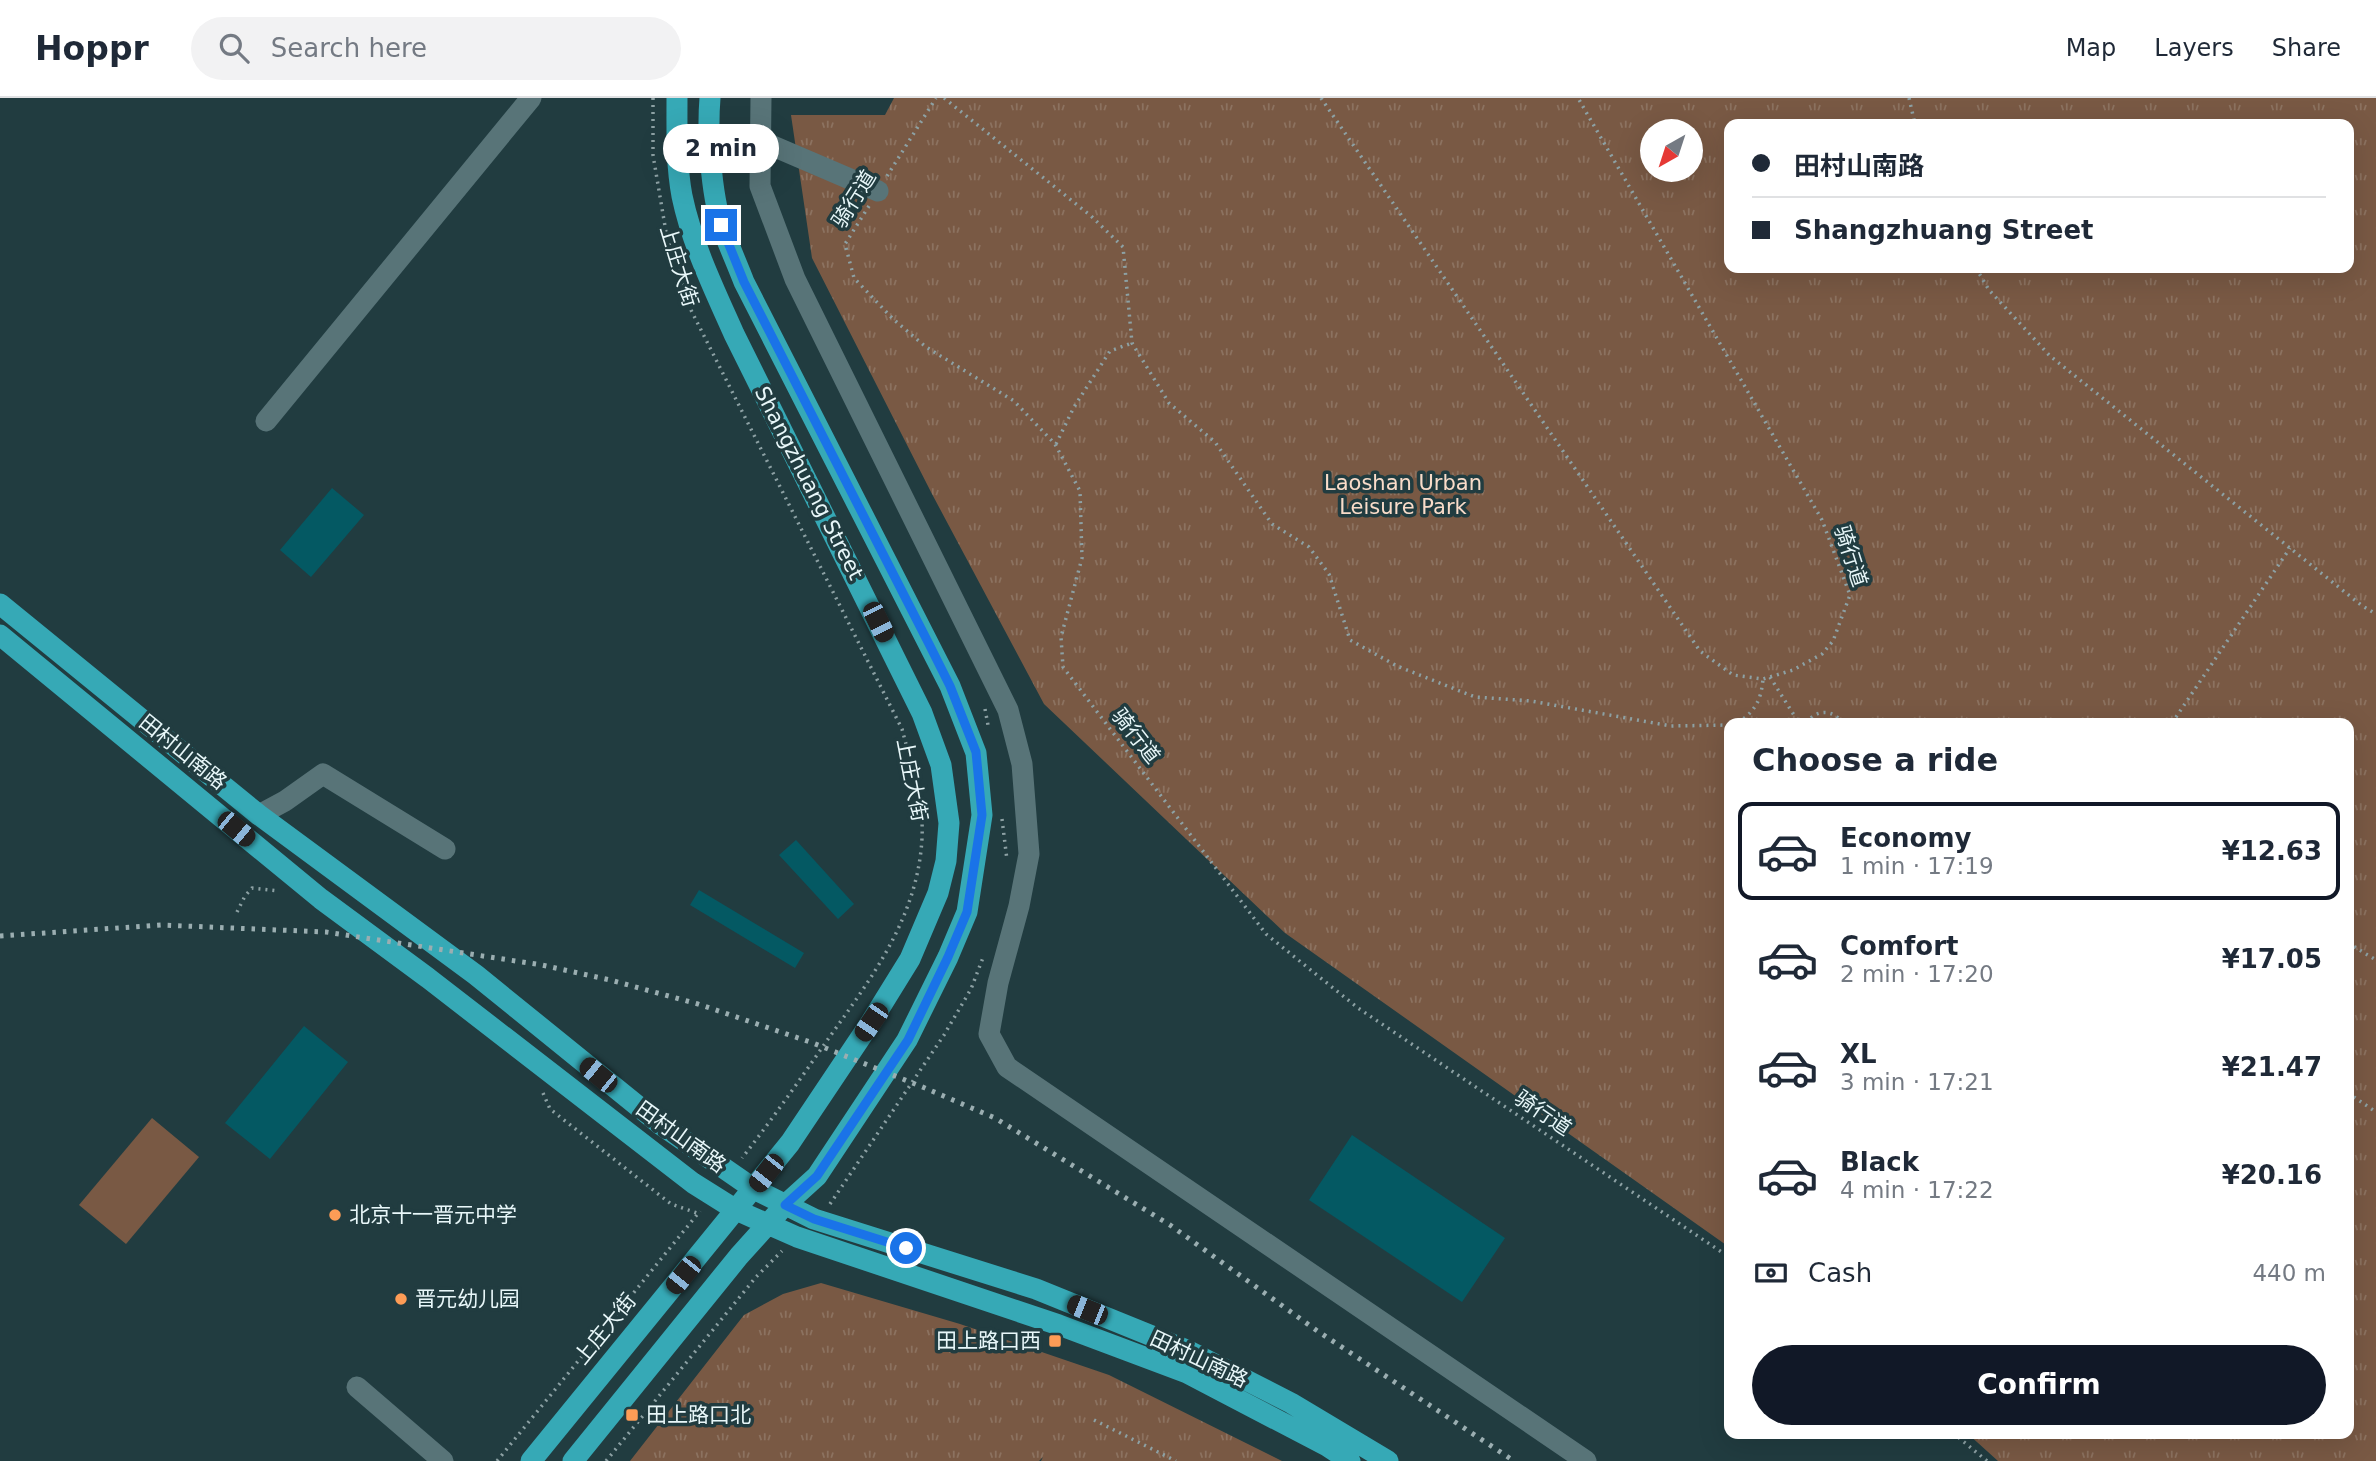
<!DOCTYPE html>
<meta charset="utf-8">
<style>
body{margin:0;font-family:"DejaVu Sans","Noto Sans SC",sans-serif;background:#f2f2f3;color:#1f2937;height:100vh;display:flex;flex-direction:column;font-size:26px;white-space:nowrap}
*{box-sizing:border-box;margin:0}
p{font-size:23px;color:#747a83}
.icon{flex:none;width:38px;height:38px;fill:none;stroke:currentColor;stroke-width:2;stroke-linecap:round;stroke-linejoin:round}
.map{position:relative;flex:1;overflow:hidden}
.panel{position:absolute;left:1724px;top:620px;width:630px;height:721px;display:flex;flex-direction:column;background:#fff;border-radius:14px;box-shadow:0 7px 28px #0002}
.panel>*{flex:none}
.hud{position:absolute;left:1724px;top:21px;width:630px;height:154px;border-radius:14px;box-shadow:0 7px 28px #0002;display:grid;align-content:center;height:154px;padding:0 28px;background:#fff}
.needle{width:46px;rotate:219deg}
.buttons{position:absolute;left:1640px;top:21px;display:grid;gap:14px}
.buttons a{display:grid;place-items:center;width:63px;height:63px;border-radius:50%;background:#fff;box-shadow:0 7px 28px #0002;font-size:35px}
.end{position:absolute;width:32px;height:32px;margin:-16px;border:9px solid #1a73e8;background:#fff;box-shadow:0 0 0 4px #fff}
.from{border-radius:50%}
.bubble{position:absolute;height:49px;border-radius:24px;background:#fff;box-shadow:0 7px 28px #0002;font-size:23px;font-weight:700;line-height:49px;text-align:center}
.car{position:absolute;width:21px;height:42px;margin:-21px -10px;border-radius:9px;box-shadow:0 0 5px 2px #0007;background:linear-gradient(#222 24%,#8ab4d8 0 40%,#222 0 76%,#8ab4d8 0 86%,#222 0)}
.hud b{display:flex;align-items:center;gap:24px;height:66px;font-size:26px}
.hud b+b{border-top:2px solid #e0e1e3}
.hud i{width:18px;height:18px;background:#1f2937}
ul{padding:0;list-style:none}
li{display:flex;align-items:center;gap:21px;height:98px;margin:0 14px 10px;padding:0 14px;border:4px solid transparent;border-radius:14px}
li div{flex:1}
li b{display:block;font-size:26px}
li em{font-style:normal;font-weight:700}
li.selected{border-color:#111827}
li>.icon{width:63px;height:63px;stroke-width:1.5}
h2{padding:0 28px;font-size:32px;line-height:84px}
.pay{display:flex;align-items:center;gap:18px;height:77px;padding:0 28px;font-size:26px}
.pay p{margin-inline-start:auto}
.button{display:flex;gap:14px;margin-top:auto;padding:14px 28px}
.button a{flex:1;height:80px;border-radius:42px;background:#111827;color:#fff;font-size:28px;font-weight:700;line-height:80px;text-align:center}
header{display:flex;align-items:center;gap:42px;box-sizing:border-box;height:98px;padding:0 35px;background:#fff;border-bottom:2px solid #e0e1e3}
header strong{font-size:33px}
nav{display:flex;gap:38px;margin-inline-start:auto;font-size:24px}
.search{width:490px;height:63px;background:#f2f2f3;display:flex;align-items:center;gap:18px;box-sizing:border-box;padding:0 24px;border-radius:38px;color:#747a83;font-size:26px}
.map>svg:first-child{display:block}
.grass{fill:url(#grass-tufts);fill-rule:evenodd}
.pitch{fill:#795944}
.building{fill:#045963}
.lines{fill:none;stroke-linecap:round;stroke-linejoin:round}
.path{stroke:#8da1a4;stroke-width:3.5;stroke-dasharray:2 5;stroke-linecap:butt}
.minor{stroke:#587478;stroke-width:21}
.major{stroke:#36a9b6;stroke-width:21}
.rail{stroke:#9baeb1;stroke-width:5;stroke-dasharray:3.5 7;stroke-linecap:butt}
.route{stroke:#1a73e8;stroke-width:9}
.poi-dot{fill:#fd9c56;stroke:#213c40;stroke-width:2.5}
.labels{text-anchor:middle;stroke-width:7;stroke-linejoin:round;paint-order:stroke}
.street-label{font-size:21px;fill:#e8f7f9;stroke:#213c40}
.park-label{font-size:21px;fill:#f9dcc9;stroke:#213c40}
.poi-label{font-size:21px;fill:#e8f7f9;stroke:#213c40;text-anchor:start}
</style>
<header>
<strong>Hoppr</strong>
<div class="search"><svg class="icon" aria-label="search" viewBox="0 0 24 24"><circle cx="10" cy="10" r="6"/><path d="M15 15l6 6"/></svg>Search here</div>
<nav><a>Map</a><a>Layers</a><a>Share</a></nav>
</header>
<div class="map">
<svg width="2376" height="1363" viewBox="0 0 2376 1363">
<defs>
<pattern id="grass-tufts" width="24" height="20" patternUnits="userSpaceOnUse" patternTransform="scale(1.75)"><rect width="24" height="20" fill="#795944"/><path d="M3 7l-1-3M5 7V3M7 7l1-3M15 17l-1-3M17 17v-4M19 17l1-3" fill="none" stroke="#8c7260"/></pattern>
</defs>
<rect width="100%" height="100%" fill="#213c40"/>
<path class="grass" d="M 894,0 L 2376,0 L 2376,1363 L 1998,1363 L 1967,1335 L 2348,1335 L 2348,625 L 1729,625 L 1729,1149 L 1285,835 L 1044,606 L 932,396 L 812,160 L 791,17 L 885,17 ZM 1729,26 L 2348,26 L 2348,170 L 1729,170 ZM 1652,33 L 1690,33 L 1690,72 L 1652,72 Z
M 821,1185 L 960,1226 L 1109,1277 L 1282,1363 L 1041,1363 L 1043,1359 L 1039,1363 L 630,1363 L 744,1217 L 783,1196 Z"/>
<path class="pitch" d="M 152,1020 L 199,1059 L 126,1146 L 79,1107 Z"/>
<path class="building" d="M 332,390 L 364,417 L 311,479 L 280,452 Z
M 796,742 L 854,806 L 838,821 L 779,757 Z
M 699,792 L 804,855 L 795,870 L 690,807 Z
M 304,928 L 348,964 L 270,1061 L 225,1025 Z
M 1352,1037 L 1505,1140 L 1462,1204 L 1309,1102 Z"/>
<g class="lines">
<path class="path" d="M 653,0 L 653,57 L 667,140 L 691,212 L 902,631 C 911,666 924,704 922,740 C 918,820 870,882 826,944 C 799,983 771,1023 742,1060
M 944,0 L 1091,118 L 1123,149 L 1132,245 L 1169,305 L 1215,344 L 1272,426 L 1309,449 L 1329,476 L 1350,542 L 1397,568 L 1475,599 L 1531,603 L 1671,628 L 1729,627
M 1321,0 L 1700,553 L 1733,577 L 1763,581 L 1793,572 L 1822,556 L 1833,543 L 1850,497 L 1822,422 L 1578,0
M 1909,0 L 1915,26
M 887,78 L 936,0
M 869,108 L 845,146 L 854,180 L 893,221 L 926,249 L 1014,303 L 1055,346 L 1080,393 L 1082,460 L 1061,539 L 1063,569 L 1266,836 L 1358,910 L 1729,1159
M 1976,170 L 1989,192 L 2050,258 L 2361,507 L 2376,516
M 1056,346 L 1074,309 L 1110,253 L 1132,245
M 1770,579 L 1799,625
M 985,611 L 988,627
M 1738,625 C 1756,612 1761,602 1763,581
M 1806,625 C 1817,611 1832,611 1843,625
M 2172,625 L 2290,450
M 1002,721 L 1007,762
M 237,814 L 245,798 L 252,790 L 279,793
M 2348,845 L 2376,862
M 543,995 L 550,1011 L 671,1106 L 697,1115
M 2348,995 L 2376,1014
M 830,1106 L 944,937 L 971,891 L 984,857
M 1094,1322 L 1176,1363
M 1953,1335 L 1987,1363
M 497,1363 L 700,1113
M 606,1363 L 756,1179 L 782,1153"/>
<path class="minor" d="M 761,0 L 760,88 L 795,181 L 1008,612 L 1022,666 L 1029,756 L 1019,808 L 998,885 L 989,936 L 1007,969 L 1586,1363
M 761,43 L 878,93
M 266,323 L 531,0
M 259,717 L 285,703 L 323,676 L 445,751
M 357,1289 L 443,1363"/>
<path class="major" d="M 0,506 L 259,717 L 476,877 L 660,1026 L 754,1091 L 814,1121 L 1036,1191 L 1189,1253 L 1291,1305 L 1388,1363
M 0,537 L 321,801 L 428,880 L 693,1085 L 736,1112 L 797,1139 L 1059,1227 L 1187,1275 L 1327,1348 L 1350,1363
M 531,1363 L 790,1045 L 871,924 L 910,861 L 938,795 L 946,763 L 949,725 L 941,667 L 922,615 L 734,236 C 714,191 692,146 682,98 C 676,66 677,33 677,0
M 573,1363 L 739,1158 L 785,1107 L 817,1078 L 907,942 L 948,859 L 967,814 L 982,717 L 976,655 L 950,588 L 744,184 C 737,166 729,148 722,129 C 711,95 707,35 710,0"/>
<path class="rail" d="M 0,838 L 161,827 L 326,834 L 542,867 L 610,882 L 698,906 L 813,945 L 925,990 L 995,1020 L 1170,1127 L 1316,1232 L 1514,1363"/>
</g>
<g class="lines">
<path class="route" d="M 721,127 L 744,184 L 929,546 L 950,588 L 976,654 L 982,717 L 967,814 L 948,859 L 908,942 L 817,1078 L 785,1107 L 814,1121 L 906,1150"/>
</g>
<g class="poi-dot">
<circle cx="335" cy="1117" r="7"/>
<circle cx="401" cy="1201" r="7"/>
<rect x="1048" y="1236" width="14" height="14" rx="3.5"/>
<rect x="625" y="1310" width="14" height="14" rx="3.5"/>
</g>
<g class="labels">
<g class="street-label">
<text transform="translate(854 101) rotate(-58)" y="7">骑行道</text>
<text transform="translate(679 168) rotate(73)" y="7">上庄大街</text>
<text transform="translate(809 385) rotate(63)" y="7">Shangzhuang Street</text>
<text transform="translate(1851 458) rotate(72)" y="7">骑行道</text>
<text transform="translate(1136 638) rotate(52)" y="7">骑行道</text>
<text transform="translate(183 654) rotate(39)" y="7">田村山南路</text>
<text transform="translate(912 682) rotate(79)" y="7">上庄大街</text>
<text transform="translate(1543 1015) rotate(34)" y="7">骑行道</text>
<text transform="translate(681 1039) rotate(36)" y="7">田村山南路</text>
<text transform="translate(605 1231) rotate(-51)" y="7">上庄大街</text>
<text transform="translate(1199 1261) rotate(25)" y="7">田村山南路</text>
</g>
<g class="park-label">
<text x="1403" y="392">Laoshan Urban<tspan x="1403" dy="24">Leisure Park</tspan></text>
</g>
<g class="poi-label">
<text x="349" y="1124">北京十一晋元中学</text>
<text x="415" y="1208">晋元幼儿园</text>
<text x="1041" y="1250" text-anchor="end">田上路口西</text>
<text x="646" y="1324">田上路口北</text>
</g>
</g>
</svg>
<div class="buttons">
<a><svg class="needle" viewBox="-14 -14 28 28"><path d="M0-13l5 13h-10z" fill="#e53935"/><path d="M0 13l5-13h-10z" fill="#747a83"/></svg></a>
</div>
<i class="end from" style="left:906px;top:1150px"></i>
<i class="end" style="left:721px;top:127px"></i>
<div class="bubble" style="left:663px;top:26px;width:116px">2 min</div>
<i class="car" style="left:878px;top:524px;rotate:154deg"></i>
<i class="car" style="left:236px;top:731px;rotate:130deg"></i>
<i class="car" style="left:871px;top:924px;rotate:214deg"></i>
<i class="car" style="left:598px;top:977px;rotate:309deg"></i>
<i class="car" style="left:766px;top:1075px;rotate:218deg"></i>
<i class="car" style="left:683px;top:1177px;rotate:219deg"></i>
<i class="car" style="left:1087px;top:1212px;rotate:292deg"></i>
<div class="hud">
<b><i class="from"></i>田村山南路</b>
<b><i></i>Shangzhuang Street</b>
</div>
<section class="panel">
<h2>Choose a ride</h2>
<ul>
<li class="selected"><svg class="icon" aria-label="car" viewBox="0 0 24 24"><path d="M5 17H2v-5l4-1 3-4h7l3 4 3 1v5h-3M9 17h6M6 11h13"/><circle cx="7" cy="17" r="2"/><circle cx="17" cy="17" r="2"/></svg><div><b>Economy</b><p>1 min · 17:19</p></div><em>¥12.63</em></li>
<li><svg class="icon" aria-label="car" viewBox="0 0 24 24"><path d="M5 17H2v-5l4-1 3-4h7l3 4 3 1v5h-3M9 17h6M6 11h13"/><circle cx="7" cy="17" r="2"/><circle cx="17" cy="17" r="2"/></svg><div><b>Comfort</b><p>2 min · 17:20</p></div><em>¥17.05</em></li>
<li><svg class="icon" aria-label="car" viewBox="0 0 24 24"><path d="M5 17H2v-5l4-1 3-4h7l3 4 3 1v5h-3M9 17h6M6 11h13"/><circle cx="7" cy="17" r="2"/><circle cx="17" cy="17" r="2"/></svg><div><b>XL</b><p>3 min · 17:21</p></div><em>¥21.47</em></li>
<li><svg class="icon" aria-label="car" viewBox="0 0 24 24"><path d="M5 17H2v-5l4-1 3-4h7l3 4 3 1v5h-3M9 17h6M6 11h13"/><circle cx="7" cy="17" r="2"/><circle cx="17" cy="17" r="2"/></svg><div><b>Black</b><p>4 min · 17:22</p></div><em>¥20.16</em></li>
</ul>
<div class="pay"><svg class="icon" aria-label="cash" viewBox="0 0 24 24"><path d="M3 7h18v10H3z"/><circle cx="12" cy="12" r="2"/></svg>Cash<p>440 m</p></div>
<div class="button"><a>Confirm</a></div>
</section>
</div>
